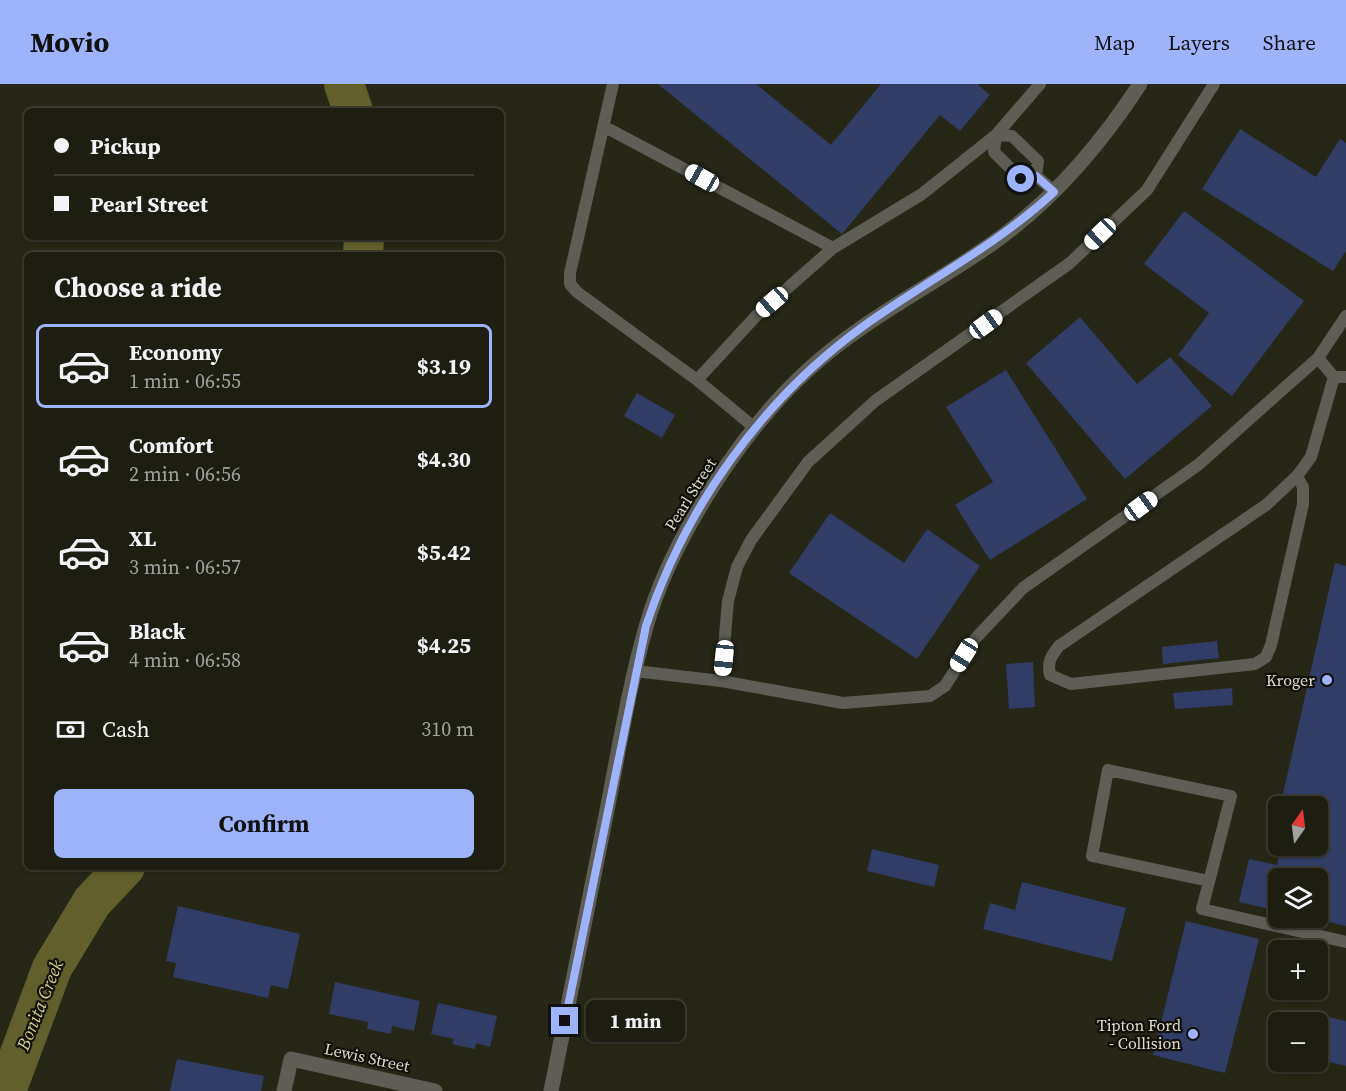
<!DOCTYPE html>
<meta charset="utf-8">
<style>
body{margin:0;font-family:"Source Serif 4",serif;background:#2a2a1f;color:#f1f3f6;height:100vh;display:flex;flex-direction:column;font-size:22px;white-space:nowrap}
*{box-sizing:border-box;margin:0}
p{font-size:20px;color:#a0a29f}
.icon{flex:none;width:33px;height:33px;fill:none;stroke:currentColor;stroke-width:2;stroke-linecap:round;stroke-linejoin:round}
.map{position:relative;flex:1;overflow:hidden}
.side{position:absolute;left:24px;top:168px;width:480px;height:618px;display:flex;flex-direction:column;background:#1d1d11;border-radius:9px;box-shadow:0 2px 4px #0004,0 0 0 2px #3b3b31}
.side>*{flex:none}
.banner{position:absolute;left:24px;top:24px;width:480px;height:132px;border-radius:9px;box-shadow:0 2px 4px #0004,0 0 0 2px #3b3b31;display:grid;align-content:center;height:132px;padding:0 30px;background:#1d1d11}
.needle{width:39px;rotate:14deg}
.controls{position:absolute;left:1268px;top:712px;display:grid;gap:12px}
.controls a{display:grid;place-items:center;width:60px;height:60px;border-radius:9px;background:#1d1d11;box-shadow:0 2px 4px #0004,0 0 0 2px #3b3b31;font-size:30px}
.end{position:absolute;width:27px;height:27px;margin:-14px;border:8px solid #9db4fd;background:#111;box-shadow:0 0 0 3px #111}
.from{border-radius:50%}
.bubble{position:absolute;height:42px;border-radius:9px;background:#1d1d11;box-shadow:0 2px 4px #0004,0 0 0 2px #3b3b31;font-size:20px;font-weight:700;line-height:42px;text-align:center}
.car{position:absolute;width:18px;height:36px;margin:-18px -9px;border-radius:8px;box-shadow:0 0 4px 2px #0007;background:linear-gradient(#fff 24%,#345 0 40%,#fff 0 76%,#345 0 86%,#fff 0)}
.banner b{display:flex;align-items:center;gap:21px;height:57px;font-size:22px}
.banner b+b{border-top:2px solid #3b3b31}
.banner i{width:15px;height:15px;background:#f1f3f6}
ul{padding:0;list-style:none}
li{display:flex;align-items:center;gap:18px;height:84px;margin:0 12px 9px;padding:0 18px;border:3px solid transparent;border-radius:9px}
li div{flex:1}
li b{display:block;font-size:22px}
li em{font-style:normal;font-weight:700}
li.on{border-color:#9db4fd}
li>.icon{width:54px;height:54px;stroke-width:1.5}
h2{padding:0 30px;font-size:27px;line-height:72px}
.pay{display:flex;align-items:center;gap:15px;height:66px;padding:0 30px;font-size:22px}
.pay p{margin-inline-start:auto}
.action{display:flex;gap:12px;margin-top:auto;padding:12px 30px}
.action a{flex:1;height:69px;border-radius:9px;background:#9db4fd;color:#111;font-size:24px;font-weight:700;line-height:69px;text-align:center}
header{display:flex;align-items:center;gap:36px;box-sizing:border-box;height:84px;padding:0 30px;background:#9db4fd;color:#111}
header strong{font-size:28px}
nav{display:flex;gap:33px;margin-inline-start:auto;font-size:21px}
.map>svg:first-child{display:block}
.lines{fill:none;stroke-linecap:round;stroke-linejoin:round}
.river{stroke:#615f2b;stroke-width:40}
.building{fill:#313d66}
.service{stroke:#5e5e56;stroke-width:12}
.minor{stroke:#5e5e56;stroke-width:15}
.route{stroke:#9db4fd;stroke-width:8}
.poi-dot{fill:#9db4fd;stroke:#101009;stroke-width:2}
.labels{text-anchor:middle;stroke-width:4.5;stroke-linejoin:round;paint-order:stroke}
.street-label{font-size:16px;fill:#dcdcd2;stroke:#101009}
.poi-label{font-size:16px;fill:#dcdcd2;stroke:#101009;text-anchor:end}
.water-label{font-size:18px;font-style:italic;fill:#d4d382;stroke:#101009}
</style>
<header>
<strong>Movio</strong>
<nav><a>Map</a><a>Layers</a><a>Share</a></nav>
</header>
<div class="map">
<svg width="1346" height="1007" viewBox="0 0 1346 1007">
<rect width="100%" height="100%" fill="#272717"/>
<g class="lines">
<path class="river" d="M 344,0 L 353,27
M 363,171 L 364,153
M 6,1007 L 52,884 L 92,818 L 125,783"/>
</g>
<path class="building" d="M 658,0 L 756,0 L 831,61 L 881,0 L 977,0 L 990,11 L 960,47 L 940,31 L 842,150 Z
M 1240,45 L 1316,93 L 1340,55 L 1346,59 L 1346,167 L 1333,187 L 1202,105 Z
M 1184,127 L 1304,217 L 1232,312 L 1178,271 L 1209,229 L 1144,180 Z
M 1080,233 L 1137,300 L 1170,273 L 1212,322 L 1125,395 L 1026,279 Z
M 1006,286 L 1087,415 L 990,476 L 955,421 L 993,398 L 946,323 Z
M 637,309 L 675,331 L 662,354 L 624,332 Z
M 830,429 L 904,479 L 927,445 L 980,482 L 917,575 L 789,489 Z
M 1335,479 L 1346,482 L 1346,842 L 1317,835 L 1317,795 L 1278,795 L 1278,827 L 1239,818 L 1249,775 L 1277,781 L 1281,762 L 1317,762 L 1317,723 L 1290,723 L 1292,712 L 1283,710 Z
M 1217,557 L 1219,574 L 1163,580 L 1162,563 Z
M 1033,578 L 1035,623 L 1009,625 L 1006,580 Z
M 1232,604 L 1233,621 L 1175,625 L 1173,609 Z
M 872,765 L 939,781 L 934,803 L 867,787 Z
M 1022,798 L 1126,824 L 1112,877 L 983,845 L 990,819 L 1015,826 Z
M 178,822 L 300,850 L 288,905 L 271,901 L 268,914 L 173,893 L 176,879 L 166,877 Z
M 1186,837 L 1259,855 L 1225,989 L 1153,971 Z
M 335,898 L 420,917 L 414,947 L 392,942 L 391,950 L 367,945 L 368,938 L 329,930 Z
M 438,919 L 497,932 L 490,963 L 476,959 L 475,965 L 452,960 L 454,955 L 431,950 Z
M 1324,932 L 1346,937 L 1346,982 L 1317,975 L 1317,960 Z
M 177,975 L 264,992 L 261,1007 L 170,1007 Z"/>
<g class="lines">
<path class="service" d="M 613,0 L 570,189 L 570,200 L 577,208 L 697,296 L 756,232 L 833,164 L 922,110 L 996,51 L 1040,0
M 1214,0 L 1147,106 L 1070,179 L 875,317 L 808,378 L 751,456 L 737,483 L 728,517 L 721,597 L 843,619 L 930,612 L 945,602 L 974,556 L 1023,504 L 1198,381 L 1318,274 L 1346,232
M 605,43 L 833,164
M 996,51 L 994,68 L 1021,95 L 1036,92 L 1055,108
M 996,51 L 1012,52 L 1038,77 L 1036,92
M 1318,274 L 1334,293
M 697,296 L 755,344
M 1297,392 L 1303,403 L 1303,420 L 1271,561 L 1266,573 L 1255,580 L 1071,600 L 1050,591 C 1047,578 1051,572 1059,562 L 1266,421 L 1297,392 L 1311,373 L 1334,293 L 1346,293
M 635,587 L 721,597
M 1209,797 L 1092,772 L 1108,686 L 1231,712 L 1202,825 L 1346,858"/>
<path class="minor" d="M 284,1007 L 291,975 L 435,1007
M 551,1007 C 569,917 587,826 605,736 C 618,672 628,606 646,543 C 670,457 742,346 808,286 C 862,236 930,203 990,161 C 1052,118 1099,63 1140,0"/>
</g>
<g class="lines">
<path class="route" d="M 565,937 L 646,542 C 685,423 763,314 865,241 C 928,196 997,161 1054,108 L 1036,92 L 1021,95"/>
</g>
<g class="poi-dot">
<circle cx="1327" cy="596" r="6"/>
<circle cx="1193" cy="950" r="6"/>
</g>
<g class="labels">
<g class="street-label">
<text transform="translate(690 410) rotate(-58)" y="6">Pearl Street</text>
<text transform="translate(367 973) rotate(12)" y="6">Lewis Street</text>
</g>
<g class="poi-label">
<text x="1315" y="602">Kroger</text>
<text x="1181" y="947">Tipton Ford<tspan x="1181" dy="18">- Collision</tspan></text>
</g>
<g class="water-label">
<text transform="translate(40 921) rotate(-68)" y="6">Bonita Creek</text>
</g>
</g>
</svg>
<div class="controls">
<a><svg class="needle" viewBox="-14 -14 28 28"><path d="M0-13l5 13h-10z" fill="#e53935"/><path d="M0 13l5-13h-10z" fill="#a0a29f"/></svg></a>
<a><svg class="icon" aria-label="layers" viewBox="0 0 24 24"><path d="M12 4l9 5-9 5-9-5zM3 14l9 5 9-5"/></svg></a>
<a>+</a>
<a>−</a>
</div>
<i class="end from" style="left:1021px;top:95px"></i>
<i class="end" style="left:565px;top:937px"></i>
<div class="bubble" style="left:586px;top:916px;width:99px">1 min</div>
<i class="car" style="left:702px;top:94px;rotate:299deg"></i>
<i class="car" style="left:1100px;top:150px;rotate:226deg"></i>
<i class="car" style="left:772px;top:218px;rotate:229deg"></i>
<i class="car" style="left:986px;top:240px;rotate:54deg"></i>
<i class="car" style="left:1141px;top:422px;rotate:54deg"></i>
<i class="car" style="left:964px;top:571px;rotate:212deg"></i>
<i class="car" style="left:724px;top:574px;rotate:186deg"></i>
<div class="banner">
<b><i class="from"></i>Pickup</b>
<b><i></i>Pearl Street</b>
</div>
<section class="side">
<h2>Choose a ride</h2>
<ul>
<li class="on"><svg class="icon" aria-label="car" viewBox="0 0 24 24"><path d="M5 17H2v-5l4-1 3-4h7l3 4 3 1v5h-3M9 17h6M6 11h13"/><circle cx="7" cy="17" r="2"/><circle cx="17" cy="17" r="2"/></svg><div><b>Economy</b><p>1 min · 06:55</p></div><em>$3.19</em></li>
<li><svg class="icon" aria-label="car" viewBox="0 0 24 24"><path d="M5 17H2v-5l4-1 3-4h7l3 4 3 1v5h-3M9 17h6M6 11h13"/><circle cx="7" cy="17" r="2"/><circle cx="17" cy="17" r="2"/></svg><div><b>Comfort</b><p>2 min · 06:56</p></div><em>$4.30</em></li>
<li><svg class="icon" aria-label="car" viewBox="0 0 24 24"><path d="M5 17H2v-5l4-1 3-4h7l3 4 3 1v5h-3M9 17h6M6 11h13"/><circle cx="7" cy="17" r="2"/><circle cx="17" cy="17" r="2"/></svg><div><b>XL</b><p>3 min · 06:57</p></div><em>$5.42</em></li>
<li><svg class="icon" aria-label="car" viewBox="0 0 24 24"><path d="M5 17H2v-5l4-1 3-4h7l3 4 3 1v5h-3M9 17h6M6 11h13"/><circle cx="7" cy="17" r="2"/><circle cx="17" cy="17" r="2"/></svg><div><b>Black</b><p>4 min · 06:58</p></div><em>$4.25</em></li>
</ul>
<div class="pay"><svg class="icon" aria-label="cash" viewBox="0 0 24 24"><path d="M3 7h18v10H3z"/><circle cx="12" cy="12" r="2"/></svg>Cash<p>310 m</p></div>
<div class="action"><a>Confirm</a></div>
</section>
</div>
